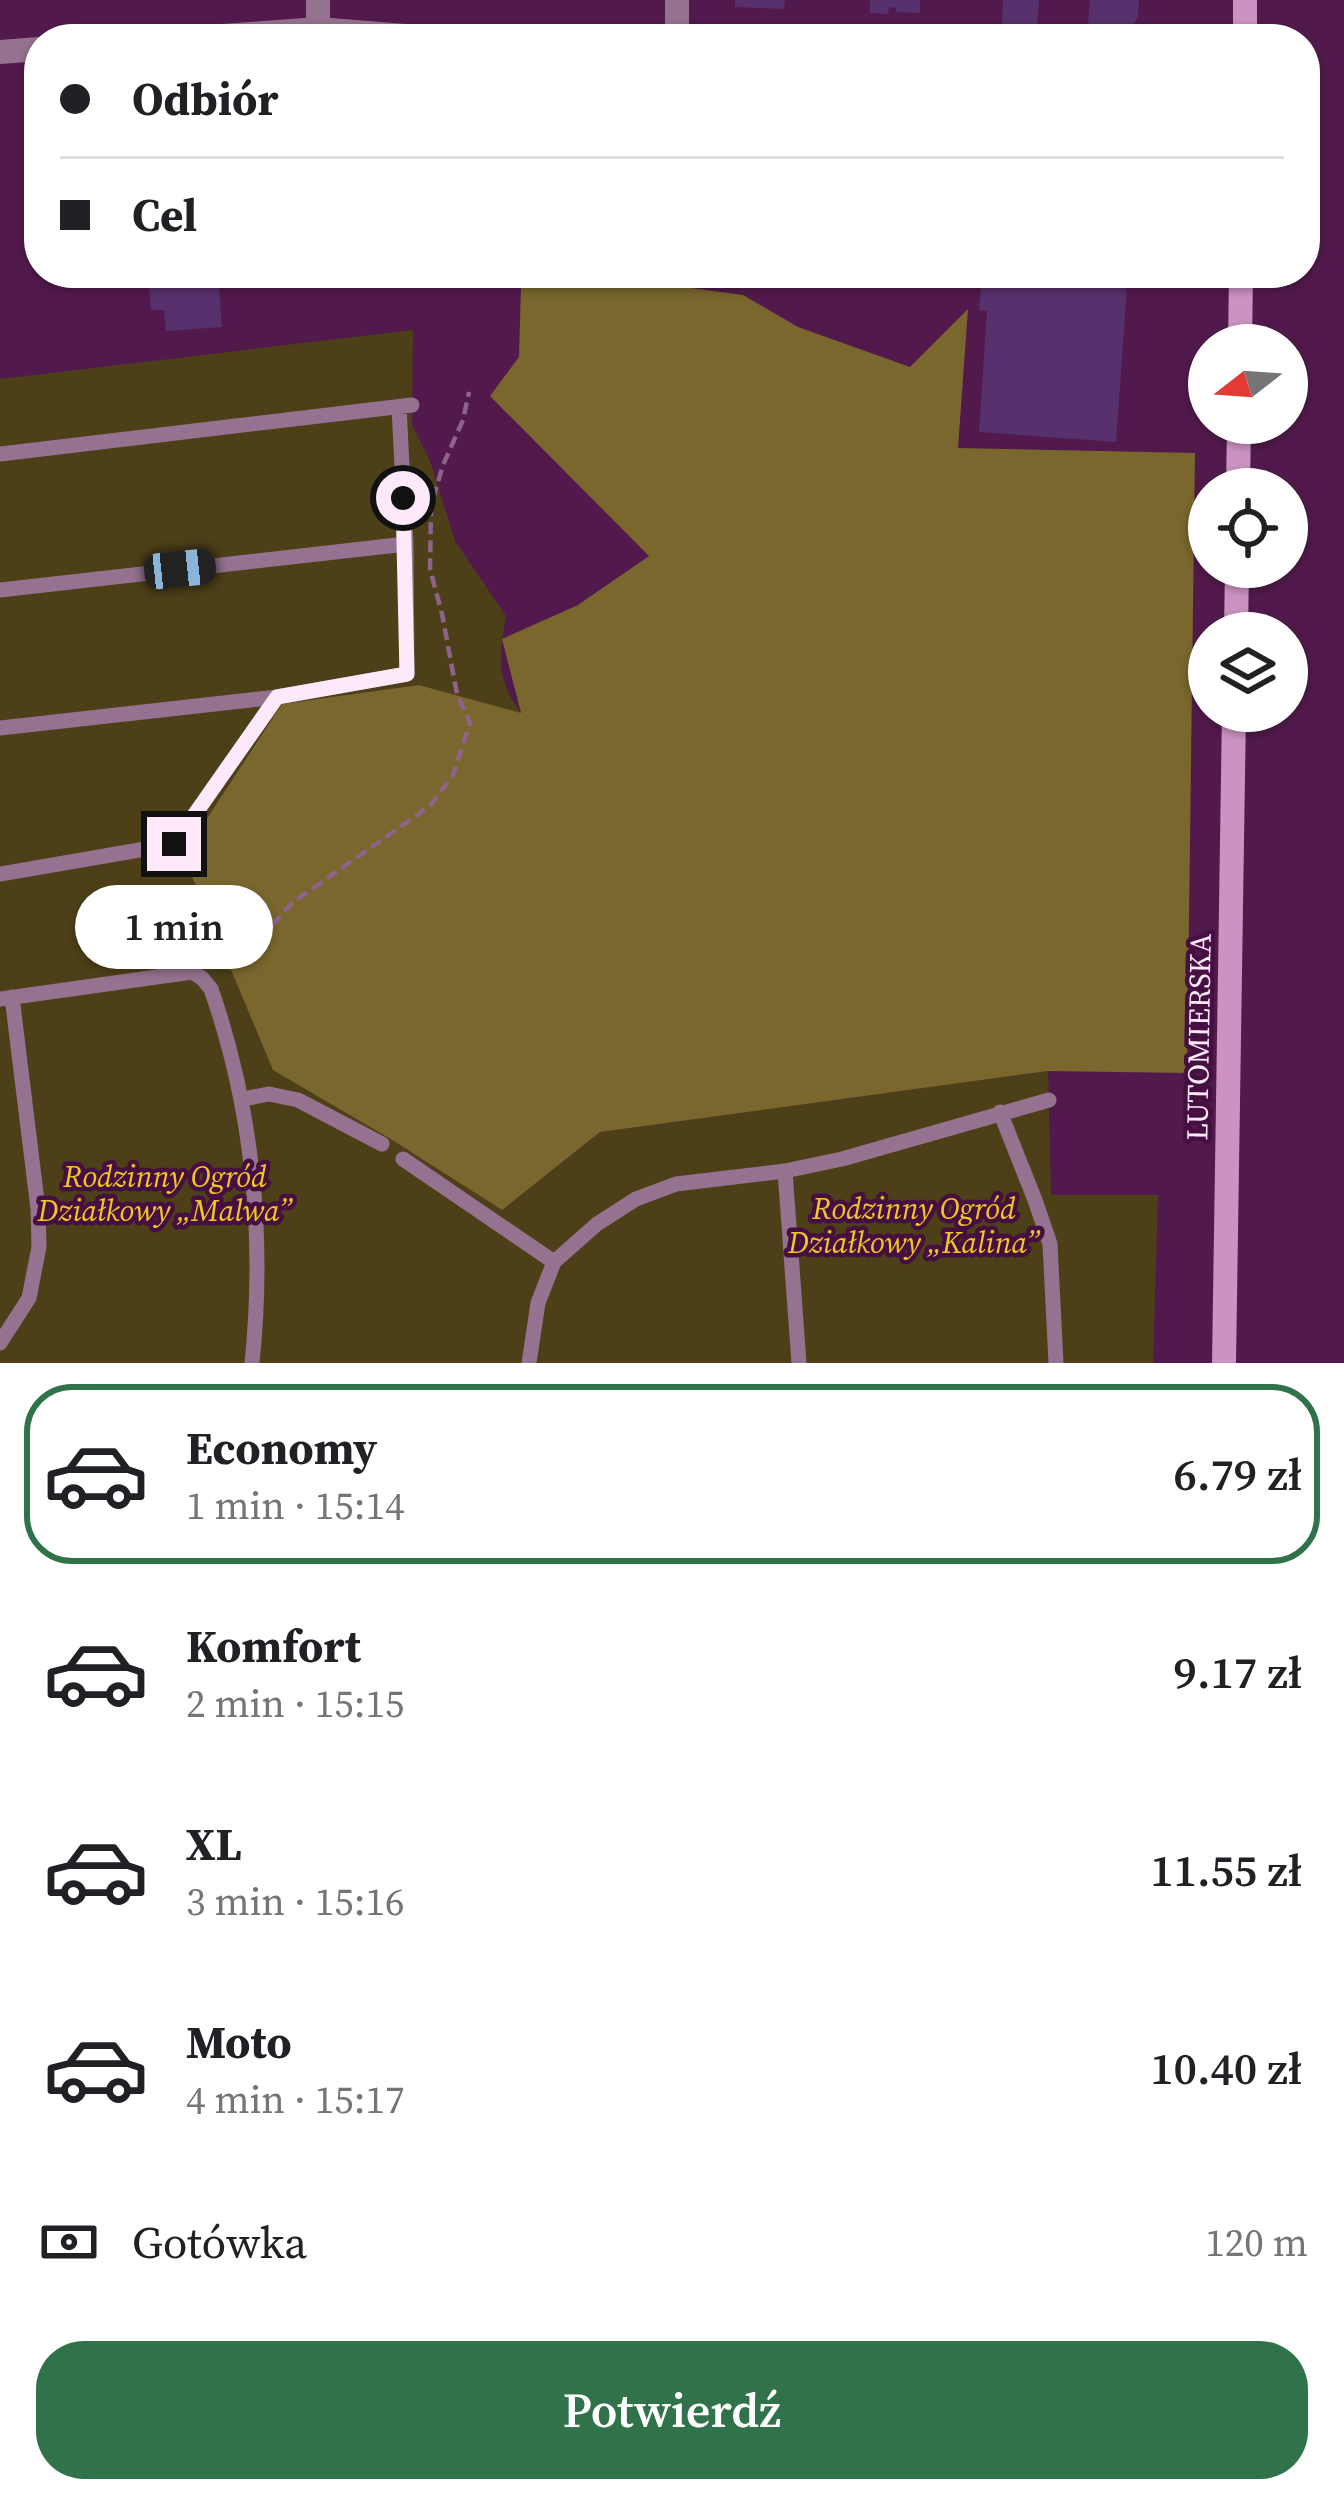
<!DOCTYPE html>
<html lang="pl">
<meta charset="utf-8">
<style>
body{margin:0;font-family:"Source Serif 4",serif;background:#f6f6f6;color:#202124;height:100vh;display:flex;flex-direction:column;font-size:45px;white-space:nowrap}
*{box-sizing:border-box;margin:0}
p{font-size:39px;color:#757577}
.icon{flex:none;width:66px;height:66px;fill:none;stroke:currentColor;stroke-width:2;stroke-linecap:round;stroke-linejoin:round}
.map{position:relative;height:1363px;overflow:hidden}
.side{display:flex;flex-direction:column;background:#fff;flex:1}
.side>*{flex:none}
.top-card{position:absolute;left:24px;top:24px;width:1296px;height:264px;border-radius:48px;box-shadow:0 3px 9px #0004;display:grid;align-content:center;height:264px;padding:0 36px;background:#fff}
.needle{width:78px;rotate:253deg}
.controls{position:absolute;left:1188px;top:324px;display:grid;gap:24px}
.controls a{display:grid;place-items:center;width:120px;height:120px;border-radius:50%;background:#fff;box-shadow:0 3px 9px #0004;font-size:60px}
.end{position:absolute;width:54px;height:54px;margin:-27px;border:15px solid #fee9fa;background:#111;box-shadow:0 0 0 6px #111}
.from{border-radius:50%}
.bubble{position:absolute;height:84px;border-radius:42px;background:#fff;box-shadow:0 3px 9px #0004;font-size:39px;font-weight:600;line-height:84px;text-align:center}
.car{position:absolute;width:36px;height:72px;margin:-36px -18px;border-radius:15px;box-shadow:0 0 9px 3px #0007;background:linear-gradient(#222 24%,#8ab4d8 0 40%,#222 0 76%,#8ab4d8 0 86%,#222 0)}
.top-card b{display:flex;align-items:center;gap:42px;height:114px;font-size:45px}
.top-card b+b{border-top:3px solid #e0e0e0}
.top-card i{width:30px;height:30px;background:#202124}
ul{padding:21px 0 0;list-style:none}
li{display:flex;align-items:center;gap:36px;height:180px;margin:0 24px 18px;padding:0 12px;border:6px solid transparent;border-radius:48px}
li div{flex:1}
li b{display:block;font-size:45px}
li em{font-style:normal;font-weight:600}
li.selected{border-color:#30734b}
li>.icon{width:108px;height:108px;stroke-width:1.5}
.pay{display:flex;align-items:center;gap:30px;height:132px;padding:0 36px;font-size:45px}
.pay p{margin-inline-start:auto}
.button{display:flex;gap:24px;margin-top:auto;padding:24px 36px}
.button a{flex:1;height:138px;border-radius:48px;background:#30734b;color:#fff;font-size:48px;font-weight:600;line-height:138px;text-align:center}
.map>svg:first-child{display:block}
.green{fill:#4d4018}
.forest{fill:#79672d}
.building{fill:#57316d}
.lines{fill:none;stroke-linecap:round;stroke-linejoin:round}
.path{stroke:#8f6389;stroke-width:4.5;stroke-dasharray:12 6;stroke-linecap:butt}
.service{stroke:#95728f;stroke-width:15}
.minor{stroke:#95728f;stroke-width:24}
.secondary{stroke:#cb93c2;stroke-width:24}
.route{stroke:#fee9fa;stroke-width:15}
.labels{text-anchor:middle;stroke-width:9;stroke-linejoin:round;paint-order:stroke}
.street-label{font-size:30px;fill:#fee9fa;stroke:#460f41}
.park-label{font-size:30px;font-style:italic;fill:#f1c523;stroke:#460f41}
</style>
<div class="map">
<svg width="1344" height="1363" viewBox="0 0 1344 1363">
<rect width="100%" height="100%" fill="#521a4c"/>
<path class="green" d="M 413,330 L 412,425 L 430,461 L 455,541 L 506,616 C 499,657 496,680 522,714 L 419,685 L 282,705 L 184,856 L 389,1138 L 502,1210 L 600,1132 L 1048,1071 L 1051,1195 L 1158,1195 L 1153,1363 L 0,1363 L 0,379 Z"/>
<path class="forest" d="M 521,286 L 691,288 L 743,295 L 798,327 L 910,367 L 968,309 L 958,448 L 1195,453 L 1187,1073 L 1048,1071 L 600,1132 L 502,1210 L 389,1138 L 273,1070 L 183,855 L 282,704 L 419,685 L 521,713 L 502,639 L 578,605 L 649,556 L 490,396 L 519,357 Z"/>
<path class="building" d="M 735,0 L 785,0 L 784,9 L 735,7 Z
M 870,0 L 920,0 L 920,13 L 896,12 L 896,8 L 889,7 L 888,14 L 870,13 Z
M 1003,0 L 1039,0 L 1036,39 L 1001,39 Z
M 1090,0 L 1139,0 L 1138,17 L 1129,31 L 1113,31 L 1114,26 L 1088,24 Z
M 148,273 L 218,273 L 222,327 L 166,331 L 164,310 L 151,310 Z
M 982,273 L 1128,273 L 1116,442 L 979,432 L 987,311 L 979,310 Z"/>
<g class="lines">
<path class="path" d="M 216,966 L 238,960 L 255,945 L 292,903 L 430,806 L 453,775 L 470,723 L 457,694 L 442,614 L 430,569 L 431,506 L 443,465 L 463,420 L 469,392"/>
<path class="service" d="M 0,454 L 412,405
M 0,590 L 406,544
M 0,728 L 277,697
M 0,874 L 174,844 L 277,697 L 407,674 L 406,544 L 399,407
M 0,999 L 192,972 L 202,978 L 211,989 C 253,1109 265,1238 252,1363
M 243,1099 L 269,1094 L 298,1100 L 382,1144
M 1000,1112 L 1035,1200 L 1050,1244 L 1056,1363
M 403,1159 L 554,1262
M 785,1171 L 799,1363
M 0,1343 L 29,1298 L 39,1247 L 38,1209 L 12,997
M 529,1363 L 538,1303 L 554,1262 L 597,1224 L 636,1199 L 676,1184 L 785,1171 L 842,1159 L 1049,1100"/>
<path class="minor" d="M 677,0 L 677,39
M 318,29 L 318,0
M 182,39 L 318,29 L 442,39
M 0,52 L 39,49"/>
<path class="secondary" d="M 1245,39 L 1245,0
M 1240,345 L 1241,273
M 1238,489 L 1239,423
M 1236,633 L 1237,567
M 1224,1363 L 1234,711"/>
</g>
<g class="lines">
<path class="route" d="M 174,844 L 277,697 L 407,674 L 403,498"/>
</g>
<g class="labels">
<g class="street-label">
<text transform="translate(1199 1037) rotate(-89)" y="10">LUTOMIERSKA</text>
</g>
<g class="park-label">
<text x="165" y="1187">Rodzinny Ogród<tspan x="165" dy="34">Działkowy „Malwa”</tspan></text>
<text x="914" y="1219">Rodzinny Ogród<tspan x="914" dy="34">Działkowy „Kalina”</tspan></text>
</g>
</g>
</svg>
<div class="controls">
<a><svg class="needle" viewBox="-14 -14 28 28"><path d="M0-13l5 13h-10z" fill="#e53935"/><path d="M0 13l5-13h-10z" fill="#757577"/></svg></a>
<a><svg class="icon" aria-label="locate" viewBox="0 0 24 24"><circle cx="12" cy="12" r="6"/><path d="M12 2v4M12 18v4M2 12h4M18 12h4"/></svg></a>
<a><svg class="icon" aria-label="layers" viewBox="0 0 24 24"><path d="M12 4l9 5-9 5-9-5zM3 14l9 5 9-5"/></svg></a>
</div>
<i class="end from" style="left:403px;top:498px"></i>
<i class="end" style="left:174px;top:844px"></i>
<div class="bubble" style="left:75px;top:885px;width:198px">1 min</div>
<i class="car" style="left:180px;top:569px;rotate:84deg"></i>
<div class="top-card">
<b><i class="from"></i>Odbiór</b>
<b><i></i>Cel</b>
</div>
</div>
<section class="side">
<ul>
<li class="selected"><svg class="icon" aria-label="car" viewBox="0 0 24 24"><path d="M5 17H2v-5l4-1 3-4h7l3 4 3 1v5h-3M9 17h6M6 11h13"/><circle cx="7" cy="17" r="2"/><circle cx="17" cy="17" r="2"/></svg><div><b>Economy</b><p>1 min · 15:14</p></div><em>6.79 zł</em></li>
<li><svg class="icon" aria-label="car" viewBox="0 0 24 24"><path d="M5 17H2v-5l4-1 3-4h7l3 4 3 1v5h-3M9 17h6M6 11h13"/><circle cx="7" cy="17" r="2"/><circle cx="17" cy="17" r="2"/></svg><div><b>Komfort</b><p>2 min · 15:15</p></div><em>9.17 zł</em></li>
<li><svg class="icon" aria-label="car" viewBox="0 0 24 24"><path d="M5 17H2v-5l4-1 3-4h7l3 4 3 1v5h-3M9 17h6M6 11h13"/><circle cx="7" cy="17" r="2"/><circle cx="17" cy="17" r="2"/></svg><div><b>XL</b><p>3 min · 15:16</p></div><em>11.55 zł</em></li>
<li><svg class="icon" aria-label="car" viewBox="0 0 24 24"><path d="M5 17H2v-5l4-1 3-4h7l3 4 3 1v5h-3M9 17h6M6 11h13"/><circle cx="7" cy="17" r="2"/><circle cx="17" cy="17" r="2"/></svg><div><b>Moto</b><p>4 min · 15:17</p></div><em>10.40 zł</em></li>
</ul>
<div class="pay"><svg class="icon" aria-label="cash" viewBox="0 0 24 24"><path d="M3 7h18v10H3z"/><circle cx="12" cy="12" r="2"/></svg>Gotówka<p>120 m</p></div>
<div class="button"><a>Potwierdź</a></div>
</section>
